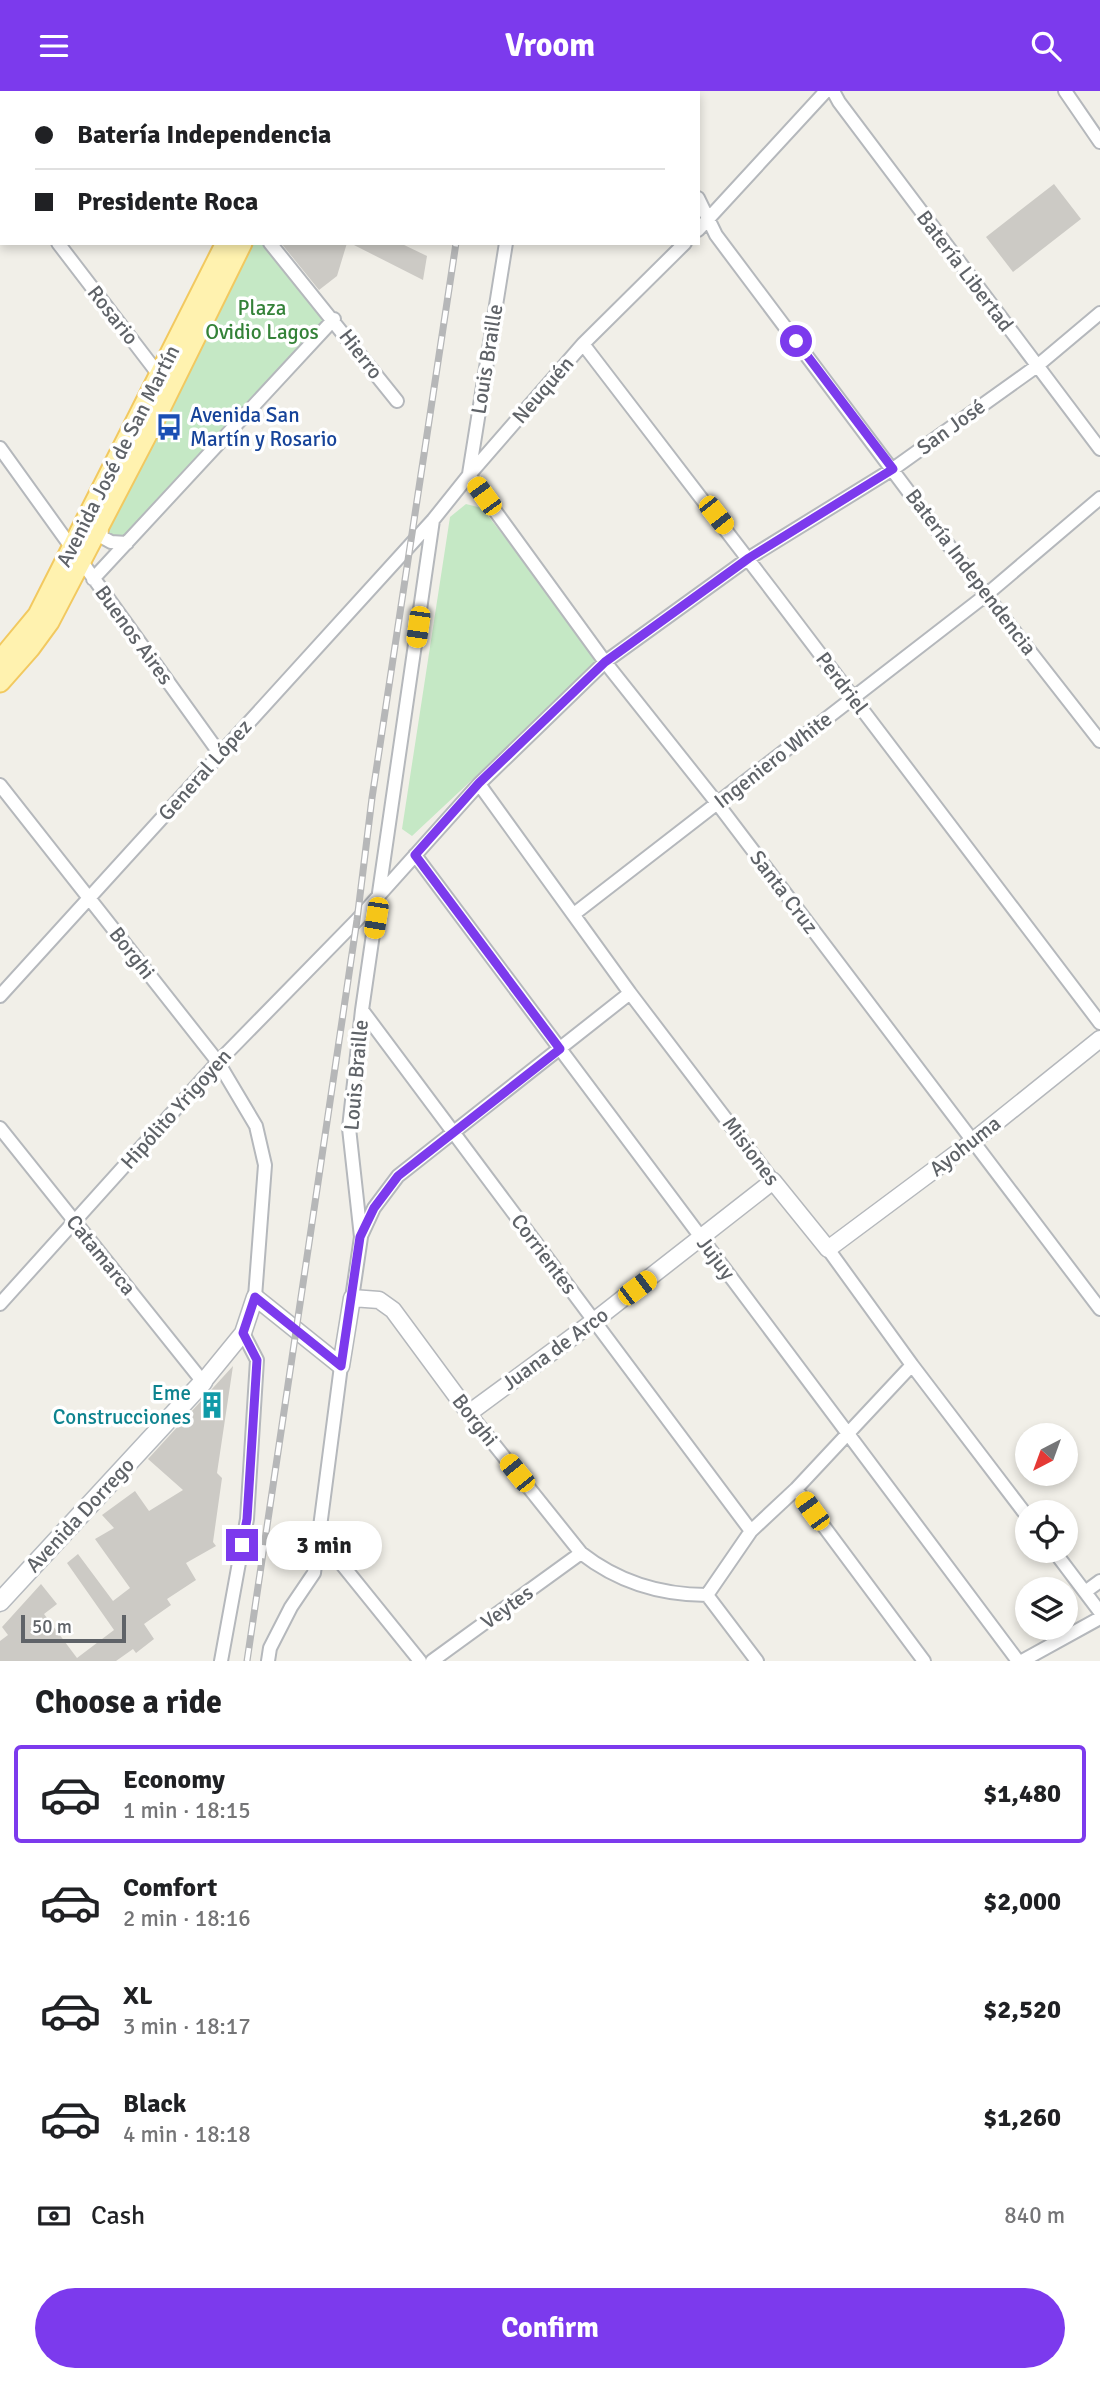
<!DOCTYPE html>
<meta charset="utf-8">
<style>
body{margin:0;font-family:Signika,sans-serif;background:#f6f6f6;color:#202124;height:100vh;display:flex;flex-direction:column;font-size:26px;white-space:nowrap}
*{box-sizing:border-box;margin:0}
p{font-size:23px;color:#757577}
.icon{flex:none;width:38px;height:38px;fill:none;stroke:currentColor;stroke-width:2;stroke-linecap:round;stroke-linejoin:round}
.map{position:relative;height:1570px;overflow:hidden}
.sheet{display:flex;flex-direction:column;background:#fff;flex:1}
.sheet>*{flex:none}
.banner{position:absolute;left:0px;top:0px;width:700px;height:154px;box-shadow:0 4px 10px #0003;display:grid;align-content:center;height:154px;padding:0 35px;background:#fff}
.needle{width:46px;rotate:221deg}
.buttons{position:absolute;left:1015px;top:1332px;display:grid;gap:14px}
.buttons a{display:grid;place-items:center;width:63px;height:63px;border-radius:50%;background:#fff;box-shadow:0 4px 10px #0003;font-size:35px}
.scale{position:absolute;left:21px;bottom:18px;width:105px;box-sizing:border-box;padding-left:7px;border:4px solid #5f6368;border-top:0;font-size:19px;line-height:24px;white-space:nowrap;color:#5f6368;-webkit-text-stroke:5px #fff;paint-order:stroke}
.end{position:absolute;width:32px;height:32px;margin:-16px;border:9px solid #7c3aed;background:#fff;box-shadow:0 0 0 4px #fff}
.from{border-radius:50%}
.bubble{position:absolute;height:49px;border-radius:24px;background:#fff;box-shadow:0 4px 10px #0003;font-size:23px;font-weight:700;line-height:49px;text-align:center}
.car{position:absolute;width:21px;height:42px;margin:-21px -10px;border-radius:9px;box-shadow:0 0 5px 2px #0007;background:linear-gradient(#f5c518 24%,#345 0 40%,#f5c518 0 76%,#345 0 86%,#f5c518 0)}
.banner b{display:flex;align-items:center;gap:24px;height:66px;font-size:26px}
.banner b+b{border-top:2px solid #e0e0e0}
.banner i{width:18px;height:18px;background:#202124}
ul{padding:0;list-style:none}
li{display:flex;align-items:center;gap:21px;height:98px;margin:0 14px 10px;padding:0 21px;border:4px solid transparent;border-radius:7px}
li div{flex:1}
li b{display:block;font-size:26px}
li em{font-style:normal;font-weight:700}
li.active{border-color:#7c3aed}
li>.icon{width:63px;height:63px;stroke-width:1.5}
h2{padding:0 35px;font-size:32px;line-height:84px}
.pay{display:flex;align-items:center;gap:18px;height:77px;padding:0 35px;font-size:26px}
.pay p{margin-inline-start:auto}
.button{display:flex;gap:14px;margin-top:auto;padding:14px 35px}
.button a{flex:1;height:80px;border-radius:42px;background:#7c3aed;color:#fff;font-size:28px;font-weight:700;line-height:80px;text-align:center}
header{display:flex;justify-content:space-between;align-items:center;height:91px;padding:0 35px;background:#7c3aed;color:#fff;font-size:32px;font-weight:700}
.map>svg:first-child{display:block}
.green{fill:#c5e8c5}
.building{fill:#cccac5}
.lines{fill:none;stroke-linecap:round;stroke-linejoin:round}
.minor-casing{stroke:#b5b8bc;stroke-width:16}
.tertiary-casing{stroke:#b5b8bc;stroke-width:19}
.secondary-casing{stroke:#b6babf;stroke-width:21}
.primary-casing{stroke:#f2c960;stroke-width:23}
.minor{stroke:#fff;stroke-width:12}
.tertiary{stroke:#fff;stroke-width:16}
.secondary{stroke:#fff;stroke-width:18}
.primary{stroke:#fff2af;stroke-width:19}
.rail-casing{stroke:#b6b7b8;stroke-width:7}
.rail{stroke:#fff;stroke-width:4.5;stroke-dasharray:13;stroke-linecap:butt}
.route{stroke:#7c3aed;stroke-width:9}
.labels{text-anchor:middle;stroke-width:7;stroke-linejoin:round;paint-order:stroke}
.street-label{font-size:21px;fill:#5f6368;stroke:#fff}
.park-label{font-size:21px;fill:#348238;stroke:#fff}
.transit-label{font-size:21px;fill:#164399;stroke:#fff;text-anchor:start}
.culture-label{font-size:21px;fill:#0d838f;stroke:#fff;text-anchor:end}
</style>
<header><svg class="icon" aria-label="menu" viewBox="0 0 24 24"><path d="M4 6h16M4 12h16M4 18h16"/></svg>Vroom<svg class="icon" aria-label="search" viewBox="0 0 24 24"><circle cx="10" cy="10" r="6"/><path d="M15 15l6 6"/></svg></header>
<div class="map">
<svg width="1100" height="1570" viewBox="0 0 1100 1570">
<rect width="100%" height="100%" fill="#f1efe8"/>
<path class="green" d="M 242,152 L 270,152 L 334,228 L 127,452 L 102,446 Z
M 466,413 L 482,417 L 600,569 L 412,745 L 402,738 L 450,426 Z"/>
<path class="building" d="M 1054,93 L 1081,128 L 1013,181 L 986,146 Z
M 281,152 L 347,152 L 337,185 L 319,199 Z
M 350,152 L 400,152 L 427,165 L 423,189 Z
M 233,1275 L 217,1382 L 222,1387 L 213,1451 L 216,1455 L 186,1472 L 196,1489 L 167,1508 L 171,1514 L 144,1533 L 154,1548 L 136,1562 L 133,1558 L 116,1570 L 0,1570 L 0,1550 L 8,1544 L 2,1536 L 41,1493 L 57,1513 L 44,1523 L 77,1567 L 114,1539 L 67,1472 L 78,1463 L 113,1510 L 130,1497 L 95,1448 L 114,1437 L 102,1424 L 135,1400 L 149,1420 L 183,1399 L 148,1368 Z"/>
<g class="lines">
<defs>
<path id="minor" d="M 238,0 L 240,2
M 620,0 L 621,2
M 833,0 L 839,11 L 1100,358
M 1065,0 L 1100,51
M 165,2 L 167,0
M 530,2 L 530,0
M 0,76 L 2,78
M 698,107 L 716,144 L 986,504 L 1100,650
M 0,130 L 2,128
M 698,139 L 826,0
M 58,152 L 159,284 L 163,286
M 270,152 L 397,310
M 583,253 C 757,478 928,706 1100,932
M 0,357 L 220,663
M 469,383 L 506,152
M 469,384 L 605,571 L 717,712 L 1100,1218
M 101,434 L 102,446 L 111,451 L 127,452
M 93,488 L 334,228
M 479,693 L 630,902 L 773,1090
M 0,694 L 218,971 L 256,1035 L 265,1074 L 255,1206
M 415,764 L 1018,1570
M 574,823 L 986,504 L 1100,407
M 0,905 L 433,429 L 469,384 L 583,253 L 685,152
M 362,919 L 751,1440
M 0,1037 L 203,1291
M 361,1145 L 374,1117 L 398,1085 L 630,902
M 828,1158 L 912,1274 L 1027,1425
M 352,1207 L 361,1146 L 349,1037 L 362,919 L 433,429
M 0,1213 L 218,971 L 357,829 L 479,693 L 605,571 L 749,467 L 893,378 L 1037,275 L 1100,222
M 469,1322 L 581,1462 C 618,1491 661,1504 707,1504
M 796,1398 L 924,1570
M 319,1445 L 420,1570
M 1054,1460 L 1100,1521
M 1085,1501 L 1100,1490
M 707,1504 L 751,1440 L 796,1398 L 912,1274
M 707,1504 L 757,1570
M 221,1570 L 247,1428 L 257,1269 L 243,1242
M 268,1570 L 270,1557 L 291,1516 L 314,1482 L 341,1275
M 432,1570 L 581,1462
M 1022,1570 L 1100,1527"/>
<path id="tertiary" d="M 203,1291 L 243,1242 L 255,1206 L 341,1275 L 352,1207 L 379,1209 L 393,1219 L 469,1322 L 594,1230 L 773,1090 L 828,1158 L 973,1050 L 1100,948"/>
<path id="secondary" d="M 0,1511 L 203,1291"/>
<path id="primary" d="M 302,2 L 303,0
M 318,2 L 319,0
M 0,570 L 38,524 L 226,152
M 0,591 L 30,557 L 49,531 L 155,328 L 242,152"/>
</defs>
<use href="#minor" class="minor-casing"/>
<use href="#tertiary" class="tertiary-casing"/>
<use href="#secondary" class="secondary-casing"/>
<use href="#primary" class="primary-casing"/>
<use href="#minor" class="minor"/>
<use href="#tertiary" class="tertiary"/>
<use href="#secondary" class="secondary"/>
<use href="#primary" class="primary"/>
<defs>
<path id="rail" d="M 478,2 L 478,0
M 247,1570 L 357,829 L 372,707 L 456,152"/>
</defs>
<use href="#rail" class="rail-casing"/>
<use href="#rail" class="rail"/>
</g>
<g class="lines">
<path class="route" d="M 242,1454 L 247,1428 L 257,1269 L 243,1242 L 255,1206 L 341,1275 L 360,1146 L 374,1117 L 398,1085 L 560,958 L 415,764 L 479,692 L 605,571 L 749,467 L 893,378 L 796,250"/>
</g>
<defs>
<symbol id="bus-bare" viewBox="-9 -9 18 18"><path d="M-5-6H5V4H4V6H2V4H-2V6H-4V4H-5ZM-3.5-4V0h7V-4ZM-3.5 1.2v1.5H-2V1.2ZM2 1.2v1.5H3.5V1.2Z" fill="#1a4fb4" stroke="#fff" stroke-width="2.5" paint-order="stroke"/></symbol>
<symbol id="building-bare" viewBox="-9 -9 18 18"><path d="M-4-6H4V6H1V3H-1V6H-4ZM-2.5-4.3h1.7v1.8h-1.7ZM.8-4.3h1.7v1.8H.8ZM-2.5-1h1.7V.8h-1.7ZM.8-1h1.7V.8H.8Z" fill="#0f9aa8" stroke="#fff" stroke-width="2.5" paint-order="stroke"/></symbol>
</defs>
<g fill-rule="evenodd">
<use href="#bus-bare" x="150" y="317" width="38" height="38"/>
<use href="#building-bare" x="193" y="1295" width="38" height="38"/>
</g>
<g class="labels">
<g class="street-label">
<text transform="translate(965 180) rotate(53)" y="7">Batería Libertad</text>
<text transform="translate(113 224) rotate(52)" y="7">Rosario</text>
<text transform="translate(361 263) rotate(52)" y="7">Hierro</text>
<text transform="translate(487 268) rotate(-81)" y="7">Louis Braille</text>
<text transform="translate(543 299) rotate(-49)" y="7">Neuquén</text>
<text transform="translate(951 336) rotate(-36)" y="7">San José</text>
<text transform="translate(118 365) rotate(-63)" y="7">Avenida José de San Martín</text>
<text transform="translate(971 481) rotate(53)" y="7">Batería Independencia</text>
<text transform="translate(134 544) rotate(54)" y="7">Buenos Aires</text>
<text transform="translate(842 592) rotate(53)" y="7">Perdriel</text>
<text transform="translate(773 669) rotate(-38)" y="7">Ingeniero White</text>
<text transform="translate(205 679) rotate(-48)" y="7">General López</text>
<text transform="translate(784 801) rotate(53)" y="7">Santa Cruz</text>
<text transform="translate(132 862) rotate(52)" y="7">Borghi</text>
<text transform="translate(356 984) rotate(-85)" y="7">Louis Braille</text>
<text transform="translate(176 1018) rotate(-48)" y="7">Hipólito Yrigoyen</text>
<text transform="translate(965 1055) rotate(-38)" y="7">Ayohuma</text>
<text transform="translate(751 1060) rotate(53)" y="7">Misiones</text>
<text transform="translate(544 1163) rotate(53)" y="7">Corrientes</text>
<text transform="translate(101 1164) rotate(51)" y="7">Catamarca</text>
<text transform="translate(716 1167) rotate(53)" y="7">Jujuy</text>
<text transform="translate(555 1258) rotate(-36)" y="7">Juana de Arco</text>
<text transform="translate(475 1329) rotate(52)" y="7">Borghi</text>
<text transform="translate(80 1424) rotate(-47)" y="7">Avenida Dorrego</text>
<text transform="translate(507 1516) rotate(-36)" y="7">Veytes</text>
</g>
<g class="park-label">
<text x="262" y="224">Plaza<tspan x="262" dy="24">Ovidio Lagos</tspan></text>
</g>
<g class="transit-label">
<text x="190" y="331">Avenida San<tspan x="190" dy="24">Martín y Rosario</tspan></text>
</g>
<g class="culture-label">
<text x="191" y="1309">Eme<tspan x="191" dy="24">Construcciones</tspan></text>
</g>
</g>
</svg>
<div class="buttons">
<a><svg class="needle" viewBox="-14 -14 28 28"><path d="M0-13l5 13h-10z" fill="#e53935"/><path d="M0 13l5-13h-10z" fill="#757577"/></svg></a>
<a><svg class="icon" aria-label="locate" viewBox="0 0 24 24"><circle cx="12" cy="12" r="6"/><path d="M12 2v4M12 18v4M2 12h4M18 12h4"/></svg></a>
<a><svg class="icon" aria-label="layers" viewBox="0 0 24 24"><path d="M12 4l9 5-9 5-9-5zM3 14l9 5 9-5"/></svg></a>
</div>
<div class="scale">50 m</div>
<i class="end from" style="left:796px;top:250px"></i>
<i class="end" style="left:242px;top:1454px"></i>
<div class="bubble" style="left:266px;top:1430px;width:116px">3 min</div>
<i class="car" style="left:484px;top:405px;rotate:324deg"></i>
<i class="car" style="left:716px;top:424px;rotate:142deg"></i>
<i class="car" style="left:418px;top:536px;rotate:188deg"></i>
<i class="car" style="left:376px;top:827px;rotate:189deg"></i>
<i class="car" style="left:637px;top:1197px;rotate:53deg"></i>
<i class="car" style="left:517px;top:1382px;rotate:321deg"></i>
<i class="car" style="left:812px;top:1420px;rotate:324deg"></i>
<div class="banner">
<b><i class="from"></i>Batería Independencia</b>
<b><i></i>Presidente Roca</b>
</div>
</div>
<section class="sheet">
<h2>Choose a ride</h2>
<ul>
<li class="active"><svg class="icon" aria-label="car" viewBox="0 0 24 24"><path d="M5 17H2v-5l4-1 3-4h7l3 4 3 1v5h-3M9 17h6M6 11h13"/><circle cx="7" cy="17" r="2"/><circle cx="17" cy="17" r="2"/></svg><div><b>Economy</b><p>1 min · 18:15</p></div><em>$1,480</em></li>
<li><svg class="icon" aria-label="car" viewBox="0 0 24 24"><path d="M5 17H2v-5l4-1 3-4h7l3 4 3 1v5h-3M9 17h6M6 11h13"/><circle cx="7" cy="17" r="2"/><circle cx="17" cy="17" r="2"/></svg><div><b>Comfort</b><p>2 min · 18:16</p></div><em>$2,000</em></li>
<li><svg class="icon" aria-label="car" viewBox="0 0 24 24"><path d="M5 17H2v-5l4-1 3-4h7l3 4 3 1v5h-3M9 17h6M6 11h13"/><circle cx="7" cy="17" r="2"/><circle cx="17" cy="17" r="2"/></svg><div><b>XL</b><p>3 min · 18:17</p></div><em>$2,520</em></li>
<li><svg class="icon" aria-label="car" viewBox="0 0 24 24"><path d="M5 17H2v-5l4-1 3-4h7l3 4 3 1v5h-3M9 17h6M6 11h13"/><circle cx="7" cy="17" r="2"/><circle cx="17" cy="17" r="2"/></svg><div><b>Black</b><p>4 min · 18:18</p></div><em>$1,260</em></li>
</ul>
<div class="pay"><svg class="icon" aria-label="cash" viewBox="0 0 24 24"><path d="M3 7h18v10H3z"/><circle cx="12" cy="12" r="2"/></svg>Cash<p>840 m</p></div>
<div class="button"><a>Confirm</a></div>
</section>
